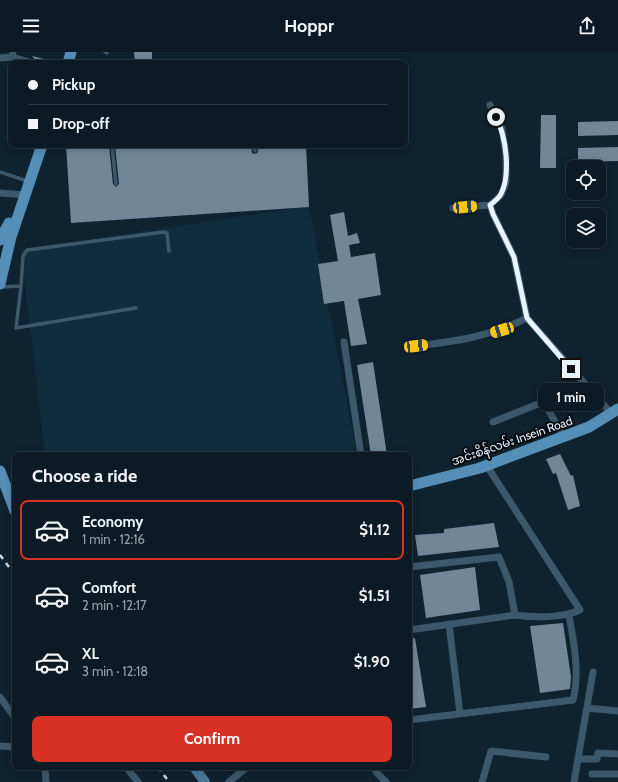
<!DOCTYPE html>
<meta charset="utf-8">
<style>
body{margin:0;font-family:Cabin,"Noto Sans Myanmar",sans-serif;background:#192731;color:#f1f3f6;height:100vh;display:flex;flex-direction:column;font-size:15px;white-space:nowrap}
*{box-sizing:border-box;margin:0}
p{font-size:13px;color:#9aa1a6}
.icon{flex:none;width:22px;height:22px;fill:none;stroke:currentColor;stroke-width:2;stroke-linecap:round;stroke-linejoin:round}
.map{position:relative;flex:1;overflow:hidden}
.side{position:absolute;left:12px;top:400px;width:400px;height:318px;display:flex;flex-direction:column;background:#0b1a24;border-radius:8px;box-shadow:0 2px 10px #0003,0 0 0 1px #2b3841}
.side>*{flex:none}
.top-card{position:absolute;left:8px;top:8px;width:400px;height:88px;border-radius:8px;box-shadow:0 2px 10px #0003,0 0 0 1px #2b3841;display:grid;align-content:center;height:88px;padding:0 20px;background:#0b1a24}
.fabs{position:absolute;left:566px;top:108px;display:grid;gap:8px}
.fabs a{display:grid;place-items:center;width:40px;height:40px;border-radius:8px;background:#0b1a24;box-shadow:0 2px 10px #0003,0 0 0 1px #2b3841;font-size:20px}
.end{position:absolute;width:18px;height:18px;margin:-9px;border:5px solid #e7f3fd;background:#111;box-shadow:0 0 0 2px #111}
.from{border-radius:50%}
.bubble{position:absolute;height:28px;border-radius:8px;background:#0b1a24;box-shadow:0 2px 10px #0003,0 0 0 1px #2b3841;font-size:13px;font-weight:700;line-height:28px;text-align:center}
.car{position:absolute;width:12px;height:24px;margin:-12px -6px;border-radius:5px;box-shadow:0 0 3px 1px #0007;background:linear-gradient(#f5c518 24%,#345 0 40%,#f5c518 0 76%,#345 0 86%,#f5c518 0)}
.top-card b{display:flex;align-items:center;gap:14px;height:38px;font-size:15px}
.top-card b+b{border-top:1px solid #2b3841}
.top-card i{width:10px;height:10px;background:#f1f3f6}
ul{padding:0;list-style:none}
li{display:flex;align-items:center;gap:12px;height:60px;margin:0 8px 6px;padding:0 12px;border:2px solid transparent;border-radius:8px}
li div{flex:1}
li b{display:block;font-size:15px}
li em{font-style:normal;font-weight:700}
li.current{border-color:#d93025}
li>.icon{width:36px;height:36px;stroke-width:1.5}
h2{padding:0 20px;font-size:18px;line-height:48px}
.primary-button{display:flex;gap:8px;margin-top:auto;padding:8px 20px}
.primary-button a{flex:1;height:46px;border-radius:8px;background:#d93025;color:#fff;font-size:16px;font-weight:700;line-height:46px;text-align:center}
header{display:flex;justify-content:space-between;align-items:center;height:52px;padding:0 20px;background:#0b1a24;font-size:18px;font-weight:700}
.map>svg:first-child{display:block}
.built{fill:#112c3d}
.building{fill:#718798}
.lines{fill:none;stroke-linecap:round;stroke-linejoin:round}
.lane{stroke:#3d586b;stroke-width:3.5}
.street{stroke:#3d586b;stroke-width:7}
.secondary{stroke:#4b7796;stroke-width:10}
.primary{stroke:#558fb7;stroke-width:11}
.rail{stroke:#cddae4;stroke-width:2.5;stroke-dasharray:5 5;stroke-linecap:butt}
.route{stroke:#e7f3fd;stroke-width:5}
.labels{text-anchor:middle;stroke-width:4;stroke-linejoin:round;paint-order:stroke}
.street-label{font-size:12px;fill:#e7f3fd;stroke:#040b11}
</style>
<header><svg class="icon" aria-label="menu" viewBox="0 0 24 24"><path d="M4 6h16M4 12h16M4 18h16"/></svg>Hoppr<svg class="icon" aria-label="share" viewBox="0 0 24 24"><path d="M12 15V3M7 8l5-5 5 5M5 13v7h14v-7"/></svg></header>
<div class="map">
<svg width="618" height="730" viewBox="0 0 618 730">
<rect width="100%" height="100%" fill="#0f2230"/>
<path class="built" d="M 309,154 L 357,403 L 45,403 L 21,198 Z"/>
<path class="building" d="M 134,0 L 152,0 L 152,11 L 135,11 Z
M 32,4 L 52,9 L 51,11 L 38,11 Z
M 541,63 L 556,63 L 556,116 L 540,116 Z
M 618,69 L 618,83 L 578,84 L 578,70 Z
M 66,93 L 109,93 L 113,132 L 116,135 L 119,132 L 115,93 L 251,93 L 252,101 L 255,102 L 258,100 L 257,93 L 306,93 L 309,155 L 71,171 Z
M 618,95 L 618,109 L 578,110 L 578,96 Z
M 344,160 L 348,184 L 357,181 L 360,191 L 349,193 L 351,205 L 375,201 L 381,243 L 358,247 L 367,292 L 351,294 L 344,249 L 324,252 L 318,212 L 338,209 L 330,163 Z
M 373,310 L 387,403 L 371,403 L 357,313 Z
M 560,402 L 571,424 L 573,423 L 580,454 L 568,458 L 556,421 L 553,422 L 546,407 Z
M 494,471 L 499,495 L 418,504 L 415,483 L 444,481 L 444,477 Z
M 475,515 L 480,558 L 426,566 L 420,523 Z
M 563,571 L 571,625 L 570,637 L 540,641 L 530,574 Z
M 415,586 L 426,655 L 409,657 L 409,587 Z"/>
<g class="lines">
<path class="lane" d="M 105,0 L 107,1
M 112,93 L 116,132
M 254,93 L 255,99
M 0,120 L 27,129
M 21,234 L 16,276 L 136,256
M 1,235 L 21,234 L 23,204 L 27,198 L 164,180 L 167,181 L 169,199"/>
<path class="street" d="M 13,0 L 12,5 L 33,11
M 0,6 L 12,5
M 490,53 L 502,77 L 506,103 L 506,130 L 501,143 L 490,153 L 493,162 L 514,205 L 527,266 L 611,361
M 0,141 L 25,143
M 453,156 L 490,153
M 344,290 L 361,403
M 416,294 C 458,289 488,285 527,266
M 493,370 L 538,352 L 547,355 L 563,385
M 409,515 L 499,505 L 509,530 L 515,563 C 533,566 563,566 580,558 L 487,414
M 449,572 L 460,662
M 409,578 L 515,563
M 0,645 L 15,666
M 587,656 L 618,659
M 409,668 L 573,648 C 580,621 574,591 569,563
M 0,694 L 15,695
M 578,707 L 597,707 L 598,701 L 618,702
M 45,715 L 46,730
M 126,715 L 138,730
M 376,720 L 386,730
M 592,722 L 618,722
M 229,730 L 247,715
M 482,730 L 491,699 L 546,705
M 574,730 L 593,620"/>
<path class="secondary" d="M 194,715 L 205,730"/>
<path class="primary" d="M 68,11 L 71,0
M 0,188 L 9,171
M 0,232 L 11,185 L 42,93
M 0,419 L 15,459
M 409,434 L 480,416 L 589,375 L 618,357"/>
<path class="rail" d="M 0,503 L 15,523
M 158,715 L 169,730"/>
</g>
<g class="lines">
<path class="route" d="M 496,65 C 506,84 511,122 501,142 C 499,146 494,150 490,153 L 493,162 L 514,205 L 527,266 L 571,317"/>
</g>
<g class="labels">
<g class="street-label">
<text transform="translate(512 389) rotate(-19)" y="4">အင်းစိန်လမ်း Insein Road</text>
</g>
</g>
</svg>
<div class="fabs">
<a><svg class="icon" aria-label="locate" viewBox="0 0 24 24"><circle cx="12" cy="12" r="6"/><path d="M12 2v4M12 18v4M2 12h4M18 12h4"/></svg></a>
<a><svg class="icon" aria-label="layers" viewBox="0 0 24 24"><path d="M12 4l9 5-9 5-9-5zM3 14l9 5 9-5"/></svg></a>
</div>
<i class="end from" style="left:496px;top:65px"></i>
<i class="end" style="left:571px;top:317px"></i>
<div class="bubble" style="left:538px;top:331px;width:66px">1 min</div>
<i class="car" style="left:465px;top:155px;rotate:85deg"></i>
<i class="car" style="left:502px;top:278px;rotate:254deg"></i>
<i class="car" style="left:416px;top:294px;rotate:83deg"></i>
<div class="top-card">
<b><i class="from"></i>Pickup</b>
<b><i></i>Drop-off</b>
</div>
<section class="side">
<h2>Choose a ride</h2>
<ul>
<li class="current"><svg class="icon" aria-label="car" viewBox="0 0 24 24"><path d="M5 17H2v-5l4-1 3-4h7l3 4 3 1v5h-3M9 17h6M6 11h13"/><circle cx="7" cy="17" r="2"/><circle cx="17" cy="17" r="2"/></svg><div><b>Economy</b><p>1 min · 12:16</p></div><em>$1.12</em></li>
<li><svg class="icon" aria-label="car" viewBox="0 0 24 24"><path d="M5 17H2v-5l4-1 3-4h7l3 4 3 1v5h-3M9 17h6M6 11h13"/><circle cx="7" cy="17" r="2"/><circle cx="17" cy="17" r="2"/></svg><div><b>Comfort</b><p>2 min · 12:17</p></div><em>$1.51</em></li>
<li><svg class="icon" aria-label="car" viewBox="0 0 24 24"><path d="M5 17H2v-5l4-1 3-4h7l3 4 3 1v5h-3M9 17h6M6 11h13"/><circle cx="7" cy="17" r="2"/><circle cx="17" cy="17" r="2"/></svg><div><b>XL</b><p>3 min · 12:18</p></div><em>$1.90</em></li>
</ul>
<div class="primary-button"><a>Confirm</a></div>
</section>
</div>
